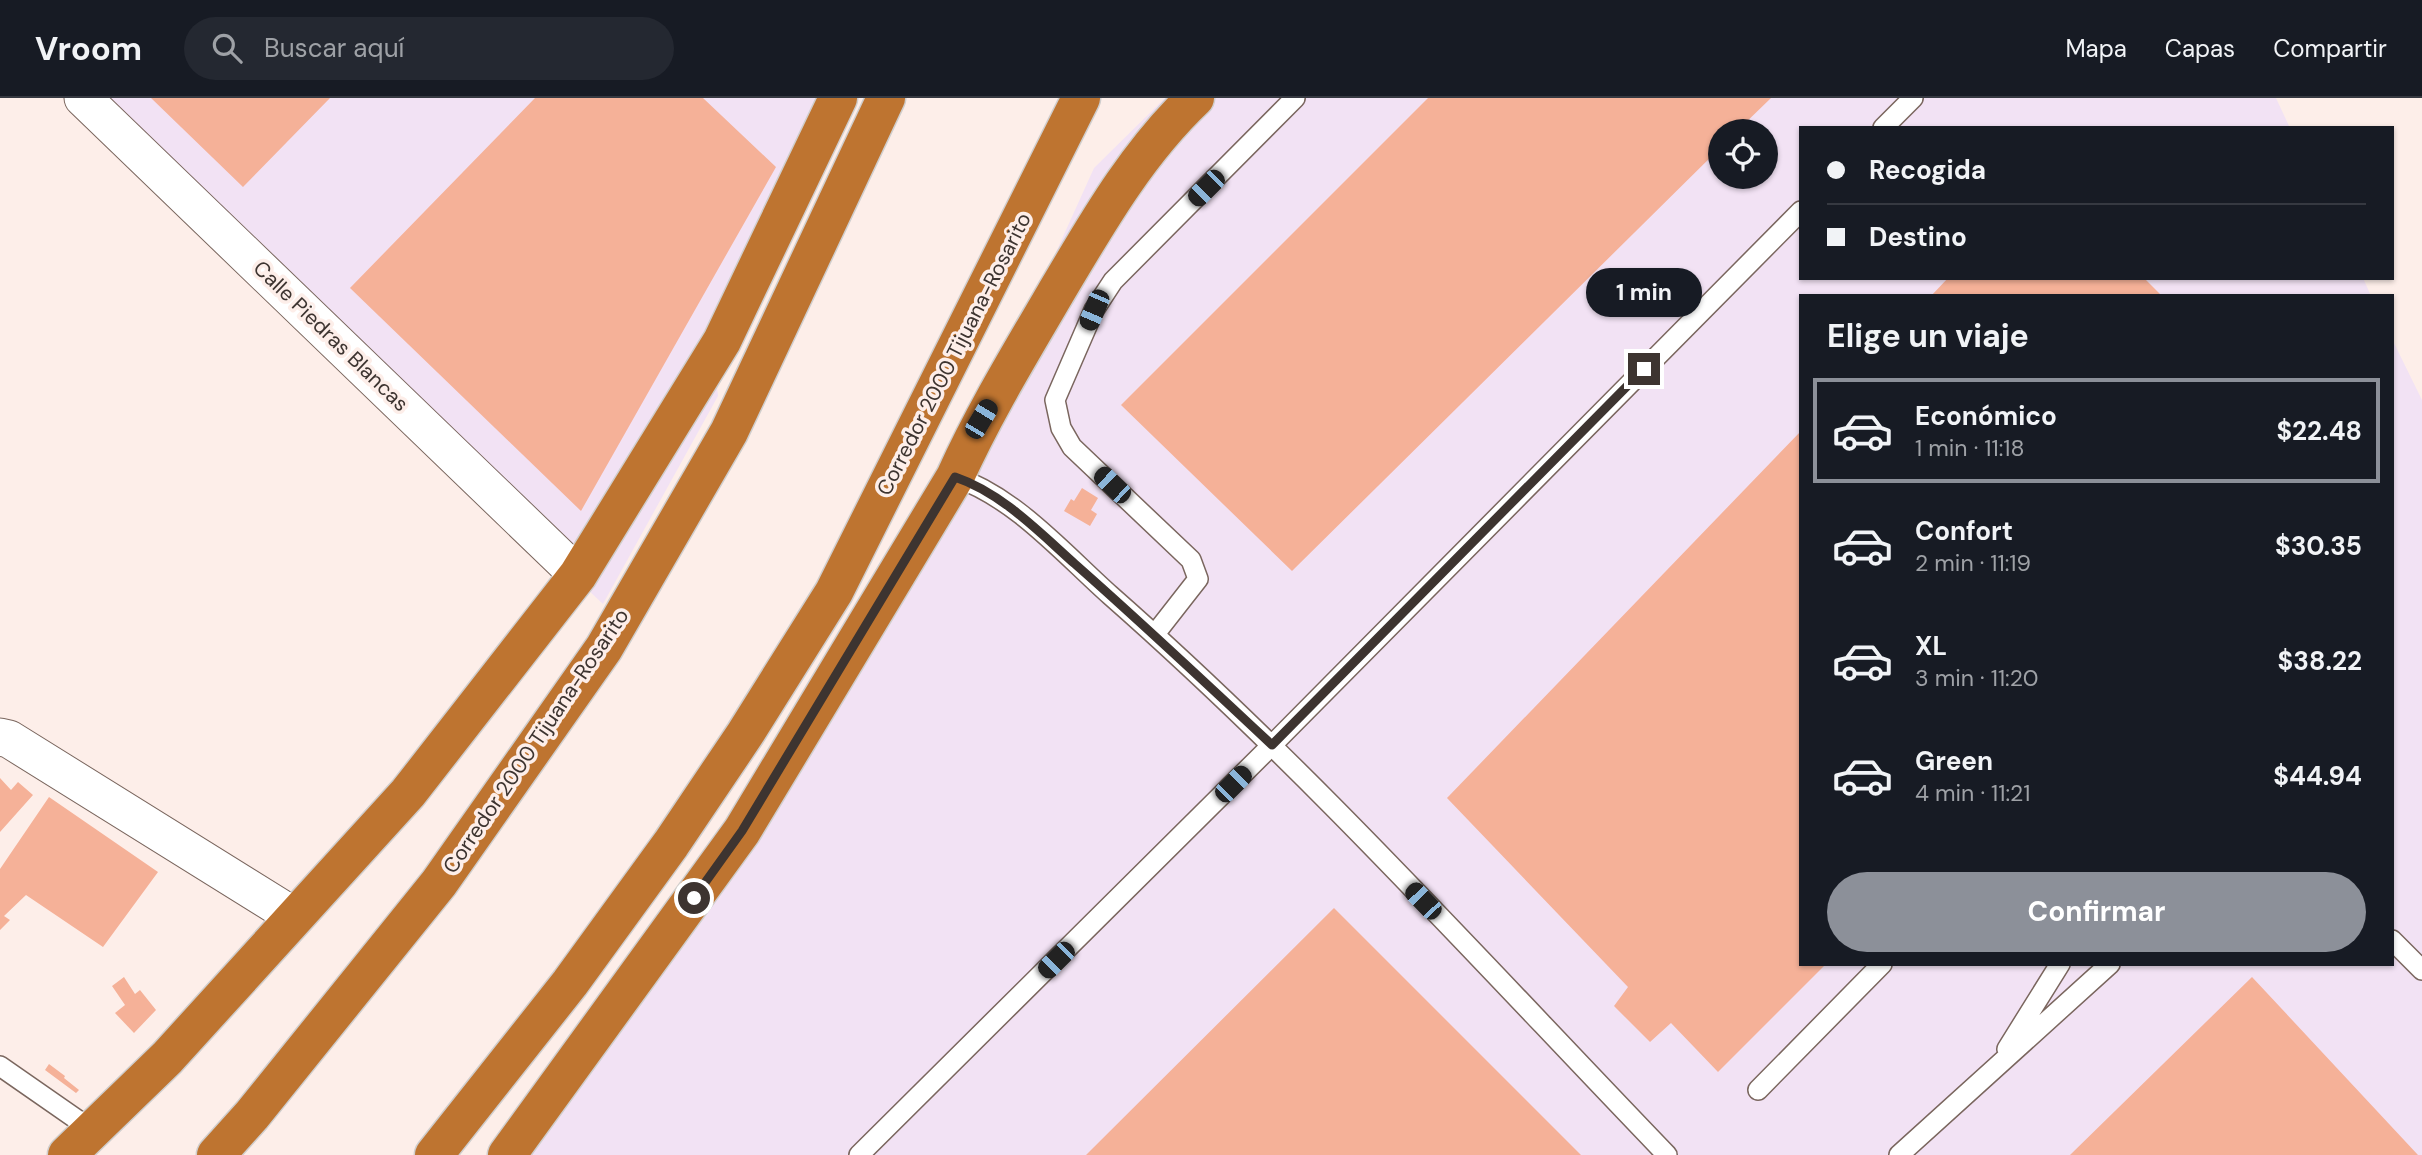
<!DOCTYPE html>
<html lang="es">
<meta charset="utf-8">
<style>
body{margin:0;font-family:"DM Sans",sans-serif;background:#242831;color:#f1f3f6;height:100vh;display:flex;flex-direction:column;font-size:26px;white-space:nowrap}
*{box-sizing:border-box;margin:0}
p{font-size:23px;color:#9ea1a6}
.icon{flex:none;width:38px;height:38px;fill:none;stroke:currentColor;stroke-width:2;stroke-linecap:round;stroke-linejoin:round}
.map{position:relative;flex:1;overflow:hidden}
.details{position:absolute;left:1799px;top:196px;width:595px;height:672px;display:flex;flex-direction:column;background:#171b24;border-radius:0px;box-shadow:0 2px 5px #0004}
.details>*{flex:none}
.top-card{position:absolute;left:1799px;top:28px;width:595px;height:154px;border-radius:0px;box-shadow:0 2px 5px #0004;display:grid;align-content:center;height:154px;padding:0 28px;background:#171b24}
.controls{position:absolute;left:1708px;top:21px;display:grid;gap:14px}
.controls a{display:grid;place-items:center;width:70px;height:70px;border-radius:50%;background:#171b24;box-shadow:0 2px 5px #0004;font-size:35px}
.end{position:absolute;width:32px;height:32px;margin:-16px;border:9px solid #3d3430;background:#fff;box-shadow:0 0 0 4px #fff}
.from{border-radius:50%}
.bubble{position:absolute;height:49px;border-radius:24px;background:#171b24;box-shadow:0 2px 5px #0004;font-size:23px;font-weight:700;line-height:49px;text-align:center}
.car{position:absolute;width:21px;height:42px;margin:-21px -10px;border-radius:9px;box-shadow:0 0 5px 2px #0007;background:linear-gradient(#222 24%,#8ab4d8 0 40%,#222 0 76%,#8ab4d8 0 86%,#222 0)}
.top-card b{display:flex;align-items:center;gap:24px;height:66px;font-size:26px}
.top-card b+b{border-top:2px solid #363941}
.top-card i{width:18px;height:18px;background:#f1f3f6}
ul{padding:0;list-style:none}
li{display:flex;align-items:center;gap:21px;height:105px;margin:0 14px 10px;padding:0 14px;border:4px solid transparent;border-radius:0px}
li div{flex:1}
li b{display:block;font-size:26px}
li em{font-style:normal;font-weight:700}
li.current{border-color:#8c9099}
li>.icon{width:63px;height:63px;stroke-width:1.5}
h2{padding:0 28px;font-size:32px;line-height:84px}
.action{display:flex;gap:14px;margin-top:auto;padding:14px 28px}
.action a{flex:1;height:80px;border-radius:42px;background:#8c9099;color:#fff;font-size:28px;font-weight:700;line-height:80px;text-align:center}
header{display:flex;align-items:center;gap:42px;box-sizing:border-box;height:98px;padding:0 35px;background:#171b24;border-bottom:2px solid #363941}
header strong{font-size:33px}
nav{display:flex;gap:38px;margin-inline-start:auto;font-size:24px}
.search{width:490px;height:63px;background:#242831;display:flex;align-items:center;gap:18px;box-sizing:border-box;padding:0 24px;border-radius:38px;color:#9ea1a6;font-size:26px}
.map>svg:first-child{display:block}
.industrial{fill:#f2e2f4;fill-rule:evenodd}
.building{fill:#f5b198}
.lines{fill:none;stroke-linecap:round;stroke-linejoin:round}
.lane-casing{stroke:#7a665e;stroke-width:22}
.street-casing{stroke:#7a665e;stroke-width:39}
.highway-casing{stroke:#d0cecd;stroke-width:41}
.lane{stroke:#fff;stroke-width:19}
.street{stroke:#fff;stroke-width:37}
.highway{stroke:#be7430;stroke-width:38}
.route{stroke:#3d3430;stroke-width:9}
.labels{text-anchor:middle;stroke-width:7;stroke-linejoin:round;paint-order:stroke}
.street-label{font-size:21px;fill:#3d3430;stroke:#fdeee9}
</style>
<header>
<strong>Vroom</strong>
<div class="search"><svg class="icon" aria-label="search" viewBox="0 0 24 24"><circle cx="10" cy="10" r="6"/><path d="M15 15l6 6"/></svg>Buscar aquí</div>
<nav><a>Mapa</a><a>Capas</a><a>Compartir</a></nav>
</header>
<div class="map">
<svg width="2422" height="1057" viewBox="0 0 2422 1057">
<rect width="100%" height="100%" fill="#fdeee9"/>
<path class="industrial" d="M 64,0 L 835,0 L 716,280 L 718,298 L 603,506 Z
M 1165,0 L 2276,0 L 2290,30 L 1801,30 L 1801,180 L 2363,180 L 2371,198 L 1801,198 L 1801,866 L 2392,866 L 2392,241 L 2422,302 L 2422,1057 L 495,1057 L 522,1030 L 879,546 L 1094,70 ZM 1720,33 L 1766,33 L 1766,79 L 1720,79 Z"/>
<path class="building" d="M 151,0 L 330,0 L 243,89 Z
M 535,0 L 703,0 L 776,69 L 581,413 L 350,190 Z
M 1428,0 L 1771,0 L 1737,33 L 1720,33 L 1720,50 L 1292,473 L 1121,307 Z
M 1948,180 L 2144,180 L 2162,198 L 1931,198 Z
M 1801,333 L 1801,866 L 1826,866 L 1718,974 L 1671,925 L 1650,944 L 1614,908 L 1628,889 L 1447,700 Z
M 1082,390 L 1098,400 L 1091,412 L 1097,416 L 1090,428 L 1064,413 L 1071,401 L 1074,403 Z
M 0,680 L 11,692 L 18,684 L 33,697 L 0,734 Z
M 49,699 L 158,774 L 103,849 L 26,797 L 4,818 L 10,822 L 0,832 L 0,771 Z
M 1334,810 L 1581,1057 L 1086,1057 Z
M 124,879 L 135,896 L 140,892 L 156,912 L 134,935 L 115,915 L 125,907 L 112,888 Z
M 2252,879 L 2418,1057 L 2070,1057 Z
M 49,966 L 65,978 L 64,980 L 79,992 L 76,995 L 45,972 Z"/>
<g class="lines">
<defs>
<path id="lane" d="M 1883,30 L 1913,0
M 955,379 C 1015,399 1064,456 1110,497 C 1308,671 1485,868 1667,1057
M 1155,536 L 1198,481 L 1191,462 L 1072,349 L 1061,330 L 1055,302 L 1094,212 L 1113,183 L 1295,0
M 2392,842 L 2422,872
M 2007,951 L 2060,866
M 0,968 L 92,1032
M 1758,992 L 1882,866
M 859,1057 L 1272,647 L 1801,113
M 1899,1057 L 2110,866"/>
<path id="street" d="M 83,0 L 578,477
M 0,639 L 9,641 L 295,819"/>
<path id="highway" d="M 67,1057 L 167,960 L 408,695 L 578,477 L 722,243 L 838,0
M 216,1057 L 252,1017 L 439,785 L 604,550 L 729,334 L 886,0
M 434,1057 L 570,885 L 671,746 L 745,636 L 834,494 L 1081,0
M 507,1057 L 742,733 L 955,379 C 984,315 1020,256 1055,196 C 1096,127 1136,56 1195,0"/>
</defs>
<use href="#lane" class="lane-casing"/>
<use href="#street" class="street-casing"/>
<use href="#highway" class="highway-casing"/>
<use href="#lane" class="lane"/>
<use href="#street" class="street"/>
<use href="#highway" class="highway"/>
</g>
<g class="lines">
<path class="route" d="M 694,800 L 742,733 L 955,379 C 1002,395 1039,434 1075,466 C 1142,525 1207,586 1272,647 L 1644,271"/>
</g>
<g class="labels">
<g class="street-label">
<text transform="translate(331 238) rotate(44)" y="7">Calle Piedras Blancas</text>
<text transform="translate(954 256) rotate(-63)" y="7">Corredor 2000 Tijuana-Rosarito</text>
<text transform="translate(536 643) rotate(-56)" y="7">Corredor 2000 Tijuana-Rosarito</text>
</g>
</g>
</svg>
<div class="controls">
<a><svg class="icon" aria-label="locate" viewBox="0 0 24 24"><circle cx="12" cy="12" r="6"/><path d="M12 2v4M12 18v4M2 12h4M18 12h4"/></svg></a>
</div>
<i class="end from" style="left:694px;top:800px"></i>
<i class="end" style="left:1644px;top:271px"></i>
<div class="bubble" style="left:1586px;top:170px;width:116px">1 min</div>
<i class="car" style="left:1206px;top:90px;rotate:225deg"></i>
<i class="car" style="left:1094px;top:212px;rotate:203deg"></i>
<i class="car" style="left:981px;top:321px;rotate:31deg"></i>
<i class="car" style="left:1112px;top:387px;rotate:314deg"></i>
<i class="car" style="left:1233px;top:686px;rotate:45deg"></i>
<i class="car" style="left:1423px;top:803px;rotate:316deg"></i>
<i class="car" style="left:1056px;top:862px;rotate:225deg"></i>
<div class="top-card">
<b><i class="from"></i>Recogida</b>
<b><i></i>Destino</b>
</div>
<section class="details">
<h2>Elige un viaje</h2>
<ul>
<li class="current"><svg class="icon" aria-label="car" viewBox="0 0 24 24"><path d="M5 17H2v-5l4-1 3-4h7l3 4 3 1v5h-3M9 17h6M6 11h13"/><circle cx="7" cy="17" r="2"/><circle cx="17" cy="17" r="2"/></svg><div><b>Económico</b><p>1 min · 11:18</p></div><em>$22.48</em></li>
<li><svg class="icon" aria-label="car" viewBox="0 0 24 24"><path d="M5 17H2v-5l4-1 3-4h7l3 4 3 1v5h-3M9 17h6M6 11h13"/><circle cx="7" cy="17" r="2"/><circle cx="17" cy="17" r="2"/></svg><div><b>Confort</b><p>2 min · 11:19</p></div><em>$30.35</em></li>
<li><svg class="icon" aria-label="car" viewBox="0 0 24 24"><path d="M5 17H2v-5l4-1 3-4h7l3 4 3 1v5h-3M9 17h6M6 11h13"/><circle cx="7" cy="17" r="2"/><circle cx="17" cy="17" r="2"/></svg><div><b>XL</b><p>3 min · 11:20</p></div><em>$38.22</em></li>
<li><svg class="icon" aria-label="car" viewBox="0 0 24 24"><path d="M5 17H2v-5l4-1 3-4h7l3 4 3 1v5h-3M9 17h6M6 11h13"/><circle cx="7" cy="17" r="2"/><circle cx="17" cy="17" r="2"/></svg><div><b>Green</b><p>4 min · 11:21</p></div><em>$44.94</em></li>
</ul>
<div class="action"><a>Confirmar</a></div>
</section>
</div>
